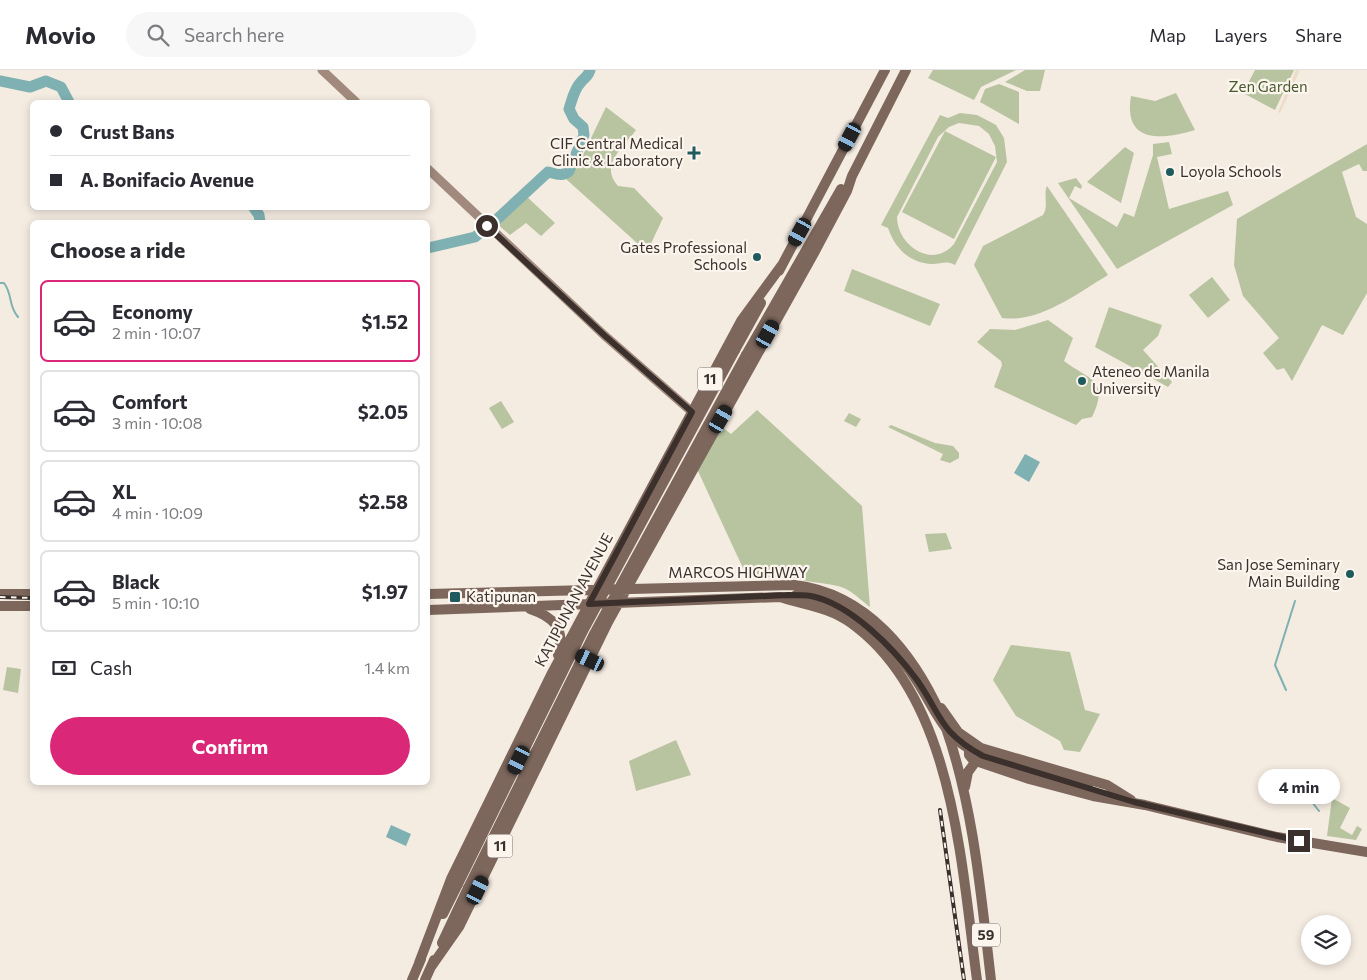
<!DOCTYPE html>
<meta charset="utf-8">
<style>
body{margin:0;font-family:Commissioner,sans-serif;background:#f7f7f7;color:#2b2b33;height:100vh;display:flex;flex-direction:column;font-size:19px;white-space:nowrap}
*{box-sizing:border-box;margin:0}
p{font-size:16px;color:#7c7c81}
.icon{flex:none;width:28px;height:28px;fill:none;stroke:currentColor;stroke-width:2;stroke-linecap:round;stroke-linejoin:round}
.map{position:relative;flex:1;overflow:hidden}
.details{position:absolute;left:30px;top:150px;width:400px;height:565px;display:flex;flex-direction:column;background:#fff;border-radius:8px;box-shadow:0 2px 8px #0003}
.details>*{flex:none}
.banner{position:absolute;left:30px;top:30px;width:400px;height:110px;border-radius:8px;box-shadow:0 2px 8px #0003;display:grid;align-content:center;height:110px;padding:0 20px;background:#fff}
.buttons{position:absolute;left:1301px;top:845px;display:grid;gap:10px}
.buttons a{display:grid;place-items:center;width:50px;height:50px;border-radius:50%;background:#fff;box-shadow:0 2px 8px #0003;font-size:25px}
.end{position:absolute;width:22px;height:22px;margin:-11px;border:6px solid #3b302b;background:#fff;box-shadow:0 0 0 2px #fff}
.from{border-radius:50%}
.bubble{position:absolute;height:35px;border-radius:18px;background:#fff;box-shadow:0 2px 8px #0003;font-size:16px;font-weight:700;line-height:35px;text-align:center}
.car{position:absolute;width:15px;height:30px;margin:-15px -8px;border-radius:6px;box-shadow:0 0 4px 1px #0007;background:linear-gradient(#222 24%,#8ab4d8 0 40%,#222 0 76%,#8ab4d8 0 86%,#222 0)}
.banner b{display:flex;align-items:center;gap:18px;height:48px;font-size:19px}
.banner b+b{border-top:1px solid #e1e1e2}
.banner i{width:12px;height:12px;background:#2b2b33}
ul{padding:0;list-style:none}
li{display:flex;align-items:center;gap:15px;height:82px;margin:0 10px 8px;padding:0 10px;border:2px solid #e1e1e2;border-radius:8px}
li div{flex:1}
li b{display:block;font-size:19px}
li em{font-style:normal;font-weight:700}
li.current{border-color:#db2777}
li>.icon{width:45px;height:45px;stroke-width:1.5}
h2{padding:0 20px;font-size:22px;line-height:60px}
.pay{display:flex;align-items:center;gap:12px;height:55px;padding:0 20px;font-size:19px}
.pay p{margin-inline-start:auto}
.action{display:flex;gap:10px;margin-top:auto;padding:10px 20px}
.action a{flex:1;height:58px;border-radius:30px;background:#db2777;color:#fff;font-size:20px;font-weight:700;line-height:58px;text-align:center}
header{display:flex;align-items:center;gap:30px;box-sizing:border-box;height:70px;padding:0 25px;background:#fff;border-bottom:1px solid #e1e1e2}
header strong{font-size:24px}
nav{display:flex;gap:28px;margin-inline-start:auto;font-size:18px}
.search{width:350px;height:45px;background:#f7f7f7;display:flex;align-items:center;gap:12px;box-sizing:border-box;padding:0 18px;border-radius:28px;color:#7c7c81;font-size:19px}
.map>svg:first-child{display:block}
.green{fill:#b8c4a0;fill-rule:evenodd}
.plaza{fill:#ecdcc8}
.water{fill:#7fb0b2}
.lines{fill:none;stroke-linecap:round;stroke-linejoin:round}
.stream{stroke:#7fb0b2;stroke-width:2}
.river{stroke:#7fb0b2;stroke-width:11}
.secondary{stroke:#a18a7d;stroke-width:9}
.primary{stroke:#7d675c;stroke-width:10}
.rail-casing{stroke:#3b302b;stroke-width:4}
.rail{stroke:#fbf5ee;stroke-width:2;stroke-dasharray:5.5;stroke-linecap:butt}
.primary-bridge{stroke:#7d675c;stroke-width:10}
.route{stroke:#3b302b;stroke-width:6}
.poi-dot{fill:#1f5a5e;stroke:#fbf5ee;stroke-width:2}
.labels{text-anchor:middle;stroke-width:4.5;stroke-linejoin:round;paint-order:stroke}
.shield{fill:#fbf5ee;stroke:#756b66;stroke-width:1}
.shield-label{font-size:14px;font-weight:bold;fill:#3b302b}
.park-label{font-size:15px;fill:#4a5a2e;stroke:#fbf5ee}
.poi-label{font-size:15px;fill:#3b302b;stroke:#fbf5ee;text-anchor:end}
.street-label{font-size:15px;fill:#3b302b;stroke:#fbf5ee}
</style>
<header>
<strong>Movio</strong>
<div class="search"><svg class="icon" aria-label="search" viewBox="0 0 24 24"><circle cx="10" cy="10" r="6"/><path d="M15 15l6 6"/></svg>Search here</div>
<nav><a>Map</a><a>Layers</a><a>Share</a></nav>
</header>
<div class="map">
<svg width="1367" height="910" viewBox="0 0 1367 910">
<rect width="100%" height="100%" fill="#f4ebe1"/>
<path class="green" d="M 933,0 L 1016,0 L 981,17 L 974,30 L 928,8 Z
M 1025,0 L 1045,0 L 1040,21 L 1027,21 L 1005,12 Z
M 1255,0 L 1294,0 L 1275,40 L 1243,23 Z
M 999,14 L 1019,22 L 1019,54 L 980,32 L 985,19 Z
M 1176,23 L 1195,60 C 1162,70 1123,74 1131,26 L 1155,31 Z
M 606,37 L 636,60 C 623,78 599,95 618,116 L 634,118 L 663,148 L 647,182 L 566,109 L 581,89 Z
M 960,43 L 977,45 L 996,55 L 1004,68 L 1007,92 L 955,195 C 946,190 942,194 932,194 C 909,193 895,178 888,158 L 881,155 L 940,45 L 948,48 ZM 959,53 L 979,56 L 989,64 L 995,76 L 997,92 L 954,174 C 932,200 897,175 897,147 L 938,67 L 949,57 Z
M 945,61 L 996,87 L 954,169 L 902,142 Z
M 1169,72 L 1172,84 L 1157,87 L 1169,139 L 1228,121 L 1233,135 L 1117,199 L 1058,113 L 1076,108 L 1082,116 L 1081,119 L 1075,116 L 1069,128 L 1117,157 L 1124,143 L 1134,147 L 1153,85 L 1153,74 Z
M 1367,74 L 1367,101 L 1363,101 L 1359,94 L 1342,102 L 1356,147 L 1367,154 L 1367,223 L 1343,265 L 1322,255 L 1292,311 L 1284,298 L 1277,300 L 1263,283 L 1279,268 L 1243,226 L 1234,195 L 1237,149 Z
M 1125,77 L 1134,83 L 1121,133 L 1087,112 Z
M 1047,116 L 1108,205 C 1076,224 1040,253 1002,248 L 974,195 L 983,176 L 1043,145 C 1049,136 1043,125 1047,116 Z
M 525,125 L 555,153 L 541,166 L 526,153 L 510,165 L 496,153 Z
M 852,199 L 940,234 L 930,256 L 844,221 Z
M 1212,207 L 1230,230 L 1208,248 L 1189,225 Z
M 1109,237 L 1162,255 L 1158,266 L 1143,280 L 1172,312 L 1168,317 L 1095,277 Z
M 1048,250 L 1073,268 L 1064,291 C 1089,310 1110,309 1092,347 L 1082,349 L 1076,355 L 994,317 L 1002,295 L 1001,291 L 977,272 L 990,259 L 1015,260 Z
M 501,331 L 514,352 L 502,359 L 489,338 Z
M 757,340 L 862,436 L 870,537 C 862,531 853,522 844,518 C 829,512 799,513 789,505 L 748,509 L 697,399 L 722,357 L 731,364 Z
M 849,343 L 861,349 L 856,357 L 844,351 Z
M 891,355 L 935,373 L 953,376 L 959,383 L 959,388 L 950,393 L 940,390 L 943,384 L 888,357 Z
M 946,463 L 952,479 L 929,482 L 925,464 Z
M 1011,575 L 1070,582 L 1085,640 L 1100,644 L 1080,682 L 1064,680 L 1060,671 L 1016,646 L 993,610 Z
M 7,597 L 21,599 L 18,623 L 3,620 Z
M 676,670 L 691,705 L 636,721 L 629,691 Z
M 1332,728 L 1350,738 L 1340,758 L 1352,765 L 1357,756 L 1362,759 L 1356,770 L 1327,766 Z"/>
<path class="plaza" d="M 1296,0 L 1300,0 L 1280,43 L 1278,42 Z"/>
<path class="water" d="M 1025,384 L 1040,392 L 1029,412 L 1014,403 Z
M 391,755 L 411,764 L 406,776 L 386,767 Z"/>
<g class="lines">
<path class="stream" d="M 0,213 L 4,213 C 13,225 8,236 18,247
M 1286,620 L 1275,595 L 1295,531
M 1301,708 L 1305,723 L 1319,741"/>
<path class="river" d="M 0,11 L 30,17 L 46,11 L 61,17 L 69,32
M 254,138 L 259,145 L 260,152
M 494,152 L 548,102 C 556,104 563,107 569,101 L 584,65 L 583,57 L 574,49 L 569,39 C 572,30 574,19 581,12 C 585,7 588,7 590,0
M 428,178 L 475,167 L 485,159"/>
<path class="secondary" d="M 322,0 L 356,32
M 428,99 L 604,265 L 692,342"/>
<path class="primary" d="M 779,201 L 885,0
M 735,280 L 761,233
M 746,285 L 841,119
M 0,524 L 32,524
M 428,524 L 795,515 C 867,524 913,583 941,645
M 796,525 L 812,527 L 828,532
M 0,536 L 32,536
M 530,539 C 554,547 566,559 558,585
M 428,540 L 780,527 C 805,535 829,537 851,553 C 954,627 961,794 977,910
M 941,638 L 958,662 L 981,678 L 1107,715 L 1131,730
M 946,658 C 974,739 981,826 991,910
M 981,678 L 969,681 L 969,685 L 973,690 L 1029,709 L 1093,726 L 1145,735 L 1277,767 L 1367,782
M 965,717 L 968,702 L 976,691
M 443,844 L 458,814
M 442,873 L 468,818
M 419,893 L 451,809 L 552,603 L 741,251 L 782,195
M 431,897 L 459,857 L 608,552 L 814,183 L 847,121 L 852,106 L 906,0
M 412,910 L 421,889
M 425,910 L 434,890"/>
<defs>
<path id="rail" d="M 0,527 L 32,528
M 940,740 L 964,910"/>
</defs>
<use href="#rail" class="rail-casing"/>
<use href="#rail" class="rail"/>
<path class="primary-bridge" d="M 828,532 C 863,549 898,580 918,613 C 932,635 941,658 962,674 C 990,695 1054,707 1088,717
M 458,814 L 583,561 L 735,280
M 468,818 L 593,566 L 746,285"/>
</g>
<g class="lines">
<path class="route" d="M 487,156 L 604,265 L 692,342 L 589,534 L 788,525 C 796,525 804,525 811,526 C 851,534 894,579 917,610 C 942,646 939,662 983,686 L 1134,732 L 1299,771"/>
</g>
<g class="poi-dot">
<path d="M691.5 75.5h5v5h5v5h-5v5h-5v-5h-5v-5h5z"/>
<circle cx="1170" cy="102" r="5"/>
<circle cx="757" cy="187" r="5"/>
<circle cx="1082" cy="311" r="5"/>
<circle cx="1350" cy="504" r="5"/>
<rect x="449" y="521" width="12" height="12" rx="2.5"/>
</g>
<g class="labels">
<g class="shield">
<rect x="697.5" y="297.5" width="25" height="23" rx="4"/>
<rect x="487.5" y="764.5" width="25" height="23" rx="4"/>
<rect x="972" y="853.5" width="28" height="23" rx="4"/>
</g>
<g class="shield-label">
<text x="710" y="314">11</text>
<text x="500" y="781">11</text>
<text x="986" y="870">59</text>
</g>
<g class="park-label">
<text x="1268" y="22">Zen Garden</text>
</g>
<g class="poi-label">
<text x="683" y="79">CIF Central Medical<tspan x="683" dy="17">Clinic &amp; Laboratory</tspan></text>
<text x="1180" y="107" text-anchor="start">Loyola Schools</text>
<text x="747" y="183">Gates Professional<tspan x="747" dy="17">Schools</tspan></text>
<text x="1092" y="307" text-anchor="start">Ateneo de Manila<tspan x="1092" dy="17">University</tspan></text>
<text x="1340" y="500">San Jose Seminary<tspan x="1340" dy="17">Main Building</tspan></text>
<text x="466" y="532" text-anchor="start">Katipunan</text>
</g>
<g class="street-label">
<text x="738" y="508">MARCOS HIGHWAY</text>
<text transform="translate(574 530) rotate(-62)" y="5">KATIPUNAN AVENUE</text>
</g>
</g>
</svg>
<div class="buttons">
<a><svg class="icon" aria-label="layers" viewBox="0 0 24 24"><path d="M12 4l9 5-9 5-9-5zM3 14l9 5 9-5"/></svg></a>
</div>
<i class="end from" style="left:487px;top:156px"></i>
<i class="end" style="left:1299px;top:771px"></i>
<div class="bubble" style="left:1258px;top:699px;width:82px">4 min</div>
<i class="car" style="left:850px;top:67px;rotate:208deg"></i>
<i class="car" style="left:800px;top:162px;rotate:209deg"></i>
<i class="car" style="left:768px;top:264px;rotate:29deg"></i>
<i class="car" style="left:721px;top:349px;rotate:30deg"></i>
<i class="car" style="left:590px;top:590px;rotate:296deg"></i>
<i class="car" style="left:519px;top:690px;rotate:206deg"></i>
<i class="car" style="left:478px;top:820px;rotate:26deg"></i>
<div class="banner">
<b><i class="from"></i>Crust Bans</b>
<b><i></i>A. Bonifacio Avenue</b>
</div>
<section class="details">
<h2>Choose a ride</h2>
<ul>
<li class="current"><svg class="icon" aria-label="car" viewBox="0 0 24 24"><path d="M5 17H2v-5l4-1 3-4h7l3 4 3 1v5h-3M9 17h6M6 11h13"/><circle cx="7" cy="17" r="2"/><circle cx="17" cy="17" r="2"/></svg><div><b>Economy</b><p>2 min · 10:07</p></div><em>$1.52</em></li>
<li><svg class="icon" aria-label="car" viewBox="0 0 24 24"><path d="M5 17H2v-5l4-1 3-4h7l3 4 3 1v5h-3M9 17h6M6 11h13"/><circle cx="7" cy="17" r="2"/><circle cx="17" cy="17" r="2"/></svg><div><b>Comfort</b><p>3 min · 10:08</p></div><em>$2.05</em></li>
<li><svg class="icon" aria-label="car" viewBox="0 0 24 24"><path d="M5 17H2v-5l4-1 3-4h7l3 4 3 1v5h-3M9 17h6M6 11h13"/><circle cx="7" cy="17" r="2"/><circle cx="17" cy="17" r="2"/></svg><div><b>XL</b><p>4 min · 10:09</p></div><em>$2.58</em></li>
<li><svg class="icon" aria-label="car" viewBox="0 0 24 24"><path d="M5 17H2v-5l4-1 3-4h7l3 4 3 1v5h-3M9 17h6M6 11h13"/><circle cx="7" cy="17" r="2"/><circle cx="17" cy="17" r="2"/></svg><div><b>Black</b><p>5 min · 10:10</p></div><em>$1.97</em></li>
</ul>
<div class="pay"><svg class="icon" aria-label="cash" viewBox="0 0 24 24"><path d="M3 7h18v10H3z"/><circle cx="12" cy="12" r="2"/></svg>Cash<p>1.4 km</p></div>
<div class="action"><a>Confirm</a></div>
</section>
</div>
